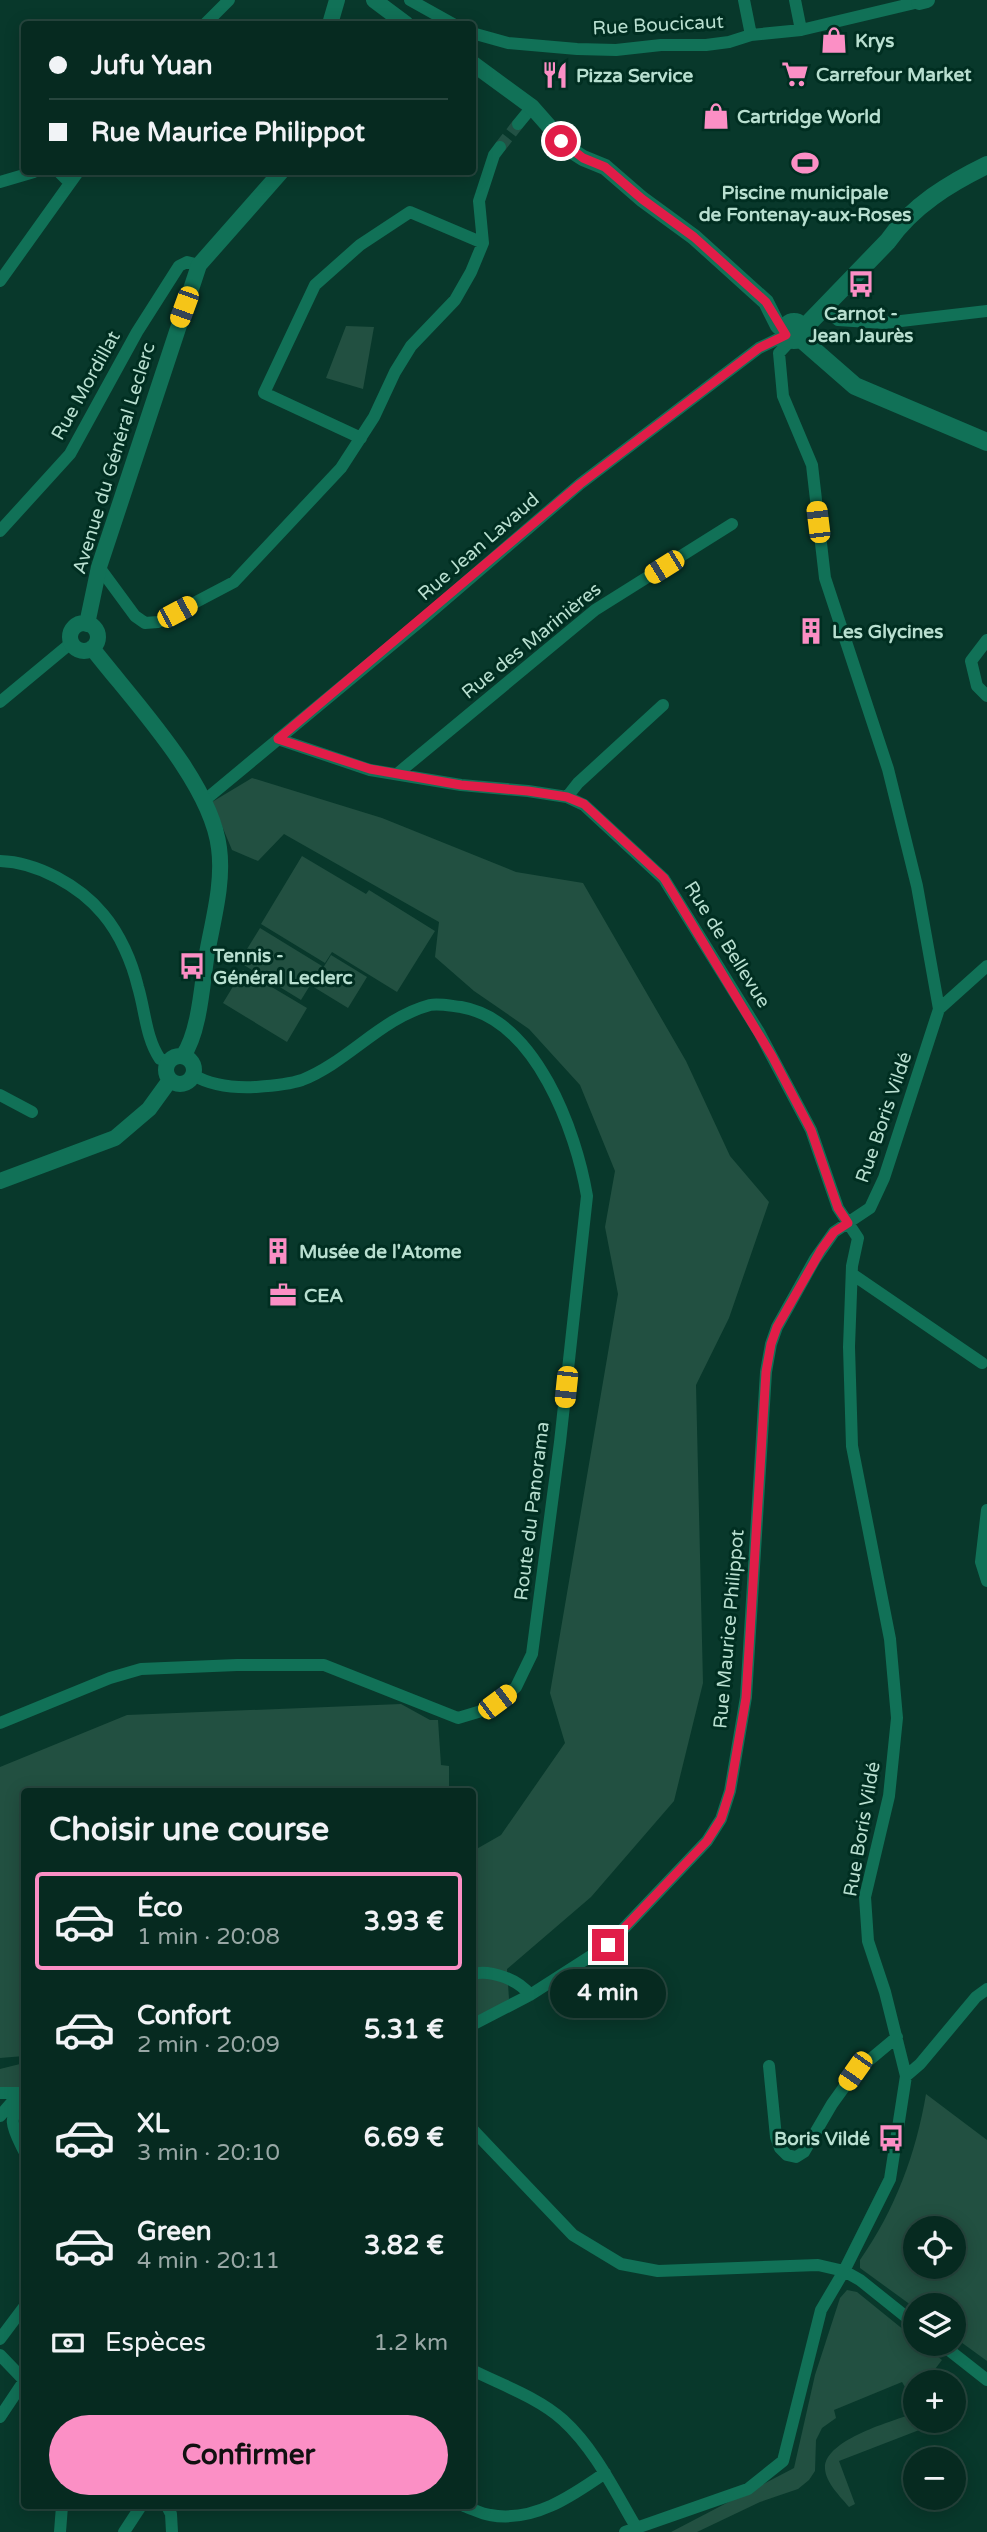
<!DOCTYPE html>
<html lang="fr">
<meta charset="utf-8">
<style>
body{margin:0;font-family:"Varela Round",sans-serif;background:#0f3229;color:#f1f3f6;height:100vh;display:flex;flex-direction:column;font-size:26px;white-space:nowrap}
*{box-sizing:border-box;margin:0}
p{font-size:23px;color:#98a7a5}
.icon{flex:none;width:38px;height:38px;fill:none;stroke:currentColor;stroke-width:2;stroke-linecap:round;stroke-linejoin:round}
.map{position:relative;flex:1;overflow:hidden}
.details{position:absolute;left:21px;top:1788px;width:455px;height:721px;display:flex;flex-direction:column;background:#062a20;border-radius:7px;box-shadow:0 4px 18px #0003,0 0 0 2px #27463e}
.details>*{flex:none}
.hud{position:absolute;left:21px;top:21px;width:455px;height:154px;border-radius:7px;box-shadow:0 4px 18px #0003,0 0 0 2px #27463e;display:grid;align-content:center;height:154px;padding:0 28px;background:#062a20}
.fabs{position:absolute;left:903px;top:2216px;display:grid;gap:14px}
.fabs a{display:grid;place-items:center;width:63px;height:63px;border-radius:50%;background:#062a20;box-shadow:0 4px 18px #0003,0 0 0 2px #27463e;font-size:35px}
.end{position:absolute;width:32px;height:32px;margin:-16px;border:9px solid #e11d48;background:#fff;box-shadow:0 0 0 4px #fff}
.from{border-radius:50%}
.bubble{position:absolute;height:49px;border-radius:24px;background:#062a20;box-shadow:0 4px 18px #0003,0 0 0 2px #27463e;font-size:23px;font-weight:700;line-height:49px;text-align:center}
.car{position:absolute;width:21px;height:42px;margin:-21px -10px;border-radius:9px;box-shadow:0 0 5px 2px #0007;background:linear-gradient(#f5c518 24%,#345 0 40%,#f5c518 0 76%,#345 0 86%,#f5c518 0)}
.hud b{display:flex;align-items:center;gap:24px;height:66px;font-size:26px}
.hud b+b{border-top:2px solid #27463e}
.hud i{width:18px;height:18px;background:#f1f3f6}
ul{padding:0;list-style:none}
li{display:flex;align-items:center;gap:21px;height:98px;margin:0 14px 10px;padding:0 14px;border:4px solid transparent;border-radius:7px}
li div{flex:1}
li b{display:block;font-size:26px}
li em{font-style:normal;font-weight:700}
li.selected{border-color:#fb8fc5}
li>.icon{width:63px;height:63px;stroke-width:1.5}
h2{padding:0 28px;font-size:32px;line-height:84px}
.pay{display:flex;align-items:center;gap:18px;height:77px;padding:0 28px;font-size:26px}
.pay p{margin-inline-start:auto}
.cta{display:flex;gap:14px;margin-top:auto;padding:14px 28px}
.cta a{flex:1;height:80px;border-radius:42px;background:#fb8fc5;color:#111;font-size:28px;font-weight:700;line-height:80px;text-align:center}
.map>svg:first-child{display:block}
.green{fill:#225041;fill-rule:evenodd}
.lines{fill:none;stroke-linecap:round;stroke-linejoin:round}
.minor-tunnel{stroke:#225144;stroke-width:12;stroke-dasharray:12 6;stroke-linecap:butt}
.minor{stroke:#117157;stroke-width:12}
.tertiary{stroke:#117157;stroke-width:16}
.secondary{stroke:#117157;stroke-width:18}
.route{stroke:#e11d48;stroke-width:9}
.labels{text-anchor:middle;stroke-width:6;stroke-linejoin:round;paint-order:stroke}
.street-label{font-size:19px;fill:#b8dfd0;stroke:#002e21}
.poi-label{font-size:19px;font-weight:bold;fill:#b8dfd0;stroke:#002e21;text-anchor:start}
</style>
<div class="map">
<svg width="987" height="2532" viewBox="0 0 987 2532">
<rect width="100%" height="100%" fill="#08382b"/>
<path class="green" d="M 346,326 L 374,327 L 363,389 L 326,378 Z
M 252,778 L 382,818 L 516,872 L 583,883 L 686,1061 L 730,1156 L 769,1202 L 729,1318 L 696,1385 L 703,1683 L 674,1801 L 591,1897 L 507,1969 L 509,1999 L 473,2025 L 473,1851 L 501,1835 L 565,1743 L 550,1693 L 618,1294 L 605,1227 L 615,1171 L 580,1085 L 529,1029 L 474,991 L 435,957 L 439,922 L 284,834 L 258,861 L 232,850 L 212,802 Z
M 302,856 L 366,894 L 369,890 L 435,931 L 397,992 L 332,952 L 325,963 L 261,924 Z
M 260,928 L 322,966 L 301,1000 L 239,962 Z
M 331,955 L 367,977 L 348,1008 L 312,986 Z
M 243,970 L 307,1008 L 287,1042 L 223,1003 Z
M 401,1704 L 430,1720 L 438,1720 L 441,1765 L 449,1766 L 449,1792 L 24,1792 L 24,2056 L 0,2058 L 0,1767 L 127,1715 Z
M 24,2063 L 24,2090 L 0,2089 L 0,2069 Z
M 926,2094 L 987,2140 L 987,2361 L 954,2337 L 954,2305 L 915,2305 L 915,2308 L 860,2268 L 860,2260 C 895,2210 916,2154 926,2094 ZM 915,2228 L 954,2228 L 954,2266 L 915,2266 Z
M 847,2290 L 857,2292 L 915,2339 L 915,2343 L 921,2343 L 942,2360 L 925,2382 L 915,2382 L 915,2388 L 908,2392 L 902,2382 L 834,2410 L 836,2418 L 822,2428 L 816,2440 L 815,2471 L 809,2480 L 798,2489 L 760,2502 L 697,2532 L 671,2532 L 794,2468 L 815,2375 L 840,2298 Z
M 915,2413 L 915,2420 L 925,2420 L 927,2427 L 839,2461 L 855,2504 L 849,2507 C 840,2496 826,2483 825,2469 C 823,2440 893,2421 915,2413 Z"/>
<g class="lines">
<path class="minor-tunnel" d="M 500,147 L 518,124"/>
<path class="minor" d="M 410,0 L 453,24
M 744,0 L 751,35
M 795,0 L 801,30
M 205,24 L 229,0
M 472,33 L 508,43 L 577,49 L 616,50 L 661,45 L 706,45 L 729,42 L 751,35 L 801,30 L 919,2
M 518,124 L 532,107
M 59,172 L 70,183
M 0,182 L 34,172
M 0,281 L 78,172
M 824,309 L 838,320 L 884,323 L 987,311
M 361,438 L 264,393 L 315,285 L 360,245 L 410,212 L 483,243
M 0,531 L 70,454 L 137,332 L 179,266 L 187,262 L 199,265
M 99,567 L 135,616 L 145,623 L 158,622 L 234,582 L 341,468 L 374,417 L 395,372 L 411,346 L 455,300 L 471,272 L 483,243 L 479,201 L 494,155 L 500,147
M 987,640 L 971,661 L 977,686 L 987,696
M 0,702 L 71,643
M 278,739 L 370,770 L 461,785 L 528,791 L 567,797 L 584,805 L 664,879 L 759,1032 L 811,1130 L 838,1208 L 858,1238 L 852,1266 L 849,1347 L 852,1446 L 890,1639 L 897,1718 L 889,1796 L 865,1897 L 868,1941 L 885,1992 L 906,2076 L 890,2179 L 844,2271 L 821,2310 L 783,2461 L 748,2489 L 625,2532
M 397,774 L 595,610 L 732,524
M 567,797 L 578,783 L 663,705
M 205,800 L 423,619 L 580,484 L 759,348 L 786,335
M 0,861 C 37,862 80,886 103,914 C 120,934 132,962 138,987 C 145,1010 146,1039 160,1059 L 169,1061
M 939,1009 L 987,966
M 0,1095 L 32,1112
M 852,1274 L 982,1363
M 987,1510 L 981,1562 L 987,1581
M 0,1723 L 110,1678 L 141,1669 L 237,1665 L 324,1665 L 458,1718 L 488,1709 L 516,1687 L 532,1654 L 560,1442 L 587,1196 C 576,1131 536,1020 461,1007 C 451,1006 439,1003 430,1005 C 381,1018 348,1062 302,1080 C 287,1085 270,1086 255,1087 C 233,1088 212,1086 193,1075
M 472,1974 C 491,1969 519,1980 530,1995
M 472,2025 L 530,1995 L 608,1945 L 707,1841 L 721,1819 L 730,1791 L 746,1697 L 766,1372 L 771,1344 L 777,1327 L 815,1259 L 834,1232 L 870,1208 L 884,1178 L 939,1009 L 917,886 L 888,769 L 825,578 L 812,465 L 783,396 L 779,353 L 791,340
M 769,2066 L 776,2137 L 780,2148 L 787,2155 L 796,2157 L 804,2152 L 832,2104 L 855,2072 L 897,2037
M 906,2076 L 920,2064 L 976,1997 L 987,1989
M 0,2093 L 24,2093
M 24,2101 C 4,2117 15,2132 24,2151
M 0,2116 L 20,2093
M 472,2129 L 573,2235 L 621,2264 L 658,2271 L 818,2265 L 844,2271 L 860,2280 L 915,2324
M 0,2339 L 24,2307
M 940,2343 L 987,2380
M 0,2355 L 24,2380
M 472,2370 C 502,2385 539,2398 563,2420 C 596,2450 616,2494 639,2532
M 0,2417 L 24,2381
M 167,2506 L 171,2514 L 172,2532
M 464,2506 C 473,2509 482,2514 490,2515 C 533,2523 572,2496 605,2473
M 60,2532 L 62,2506
M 124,2532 L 141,2506"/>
<path class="tertiary" d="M 374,0 L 406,24
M 919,2 L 927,0
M 330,24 L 337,0
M 472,63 L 532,107 L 569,149 L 583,158 L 605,167 L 642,199 L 694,237 L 766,302 L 778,326 L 785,331
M70 637a14 14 0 1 1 28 0a14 14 0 1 1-28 0Z
M 87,624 L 99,567 L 199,265 L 281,172
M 92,648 C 133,701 211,782 219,848 C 224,884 212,923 206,959 C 202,987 199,1033 183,1056
M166 1070a14 14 0 1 1 28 0a14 14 0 1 1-28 0Z
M 0,1181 L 115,1138 L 149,1109 L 170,1080"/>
<path class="secondary" d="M785 331a9 9 0 1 1 18 0a9 9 0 1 1-18 0Z
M 803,329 L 888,241 C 912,206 950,183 987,165
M 800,338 L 855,386 L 987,442"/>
</g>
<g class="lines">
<path class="route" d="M 561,141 L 583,158 L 605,167 L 642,199 L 694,237 L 766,302 L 786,335 L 759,348 L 580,484 L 278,739 L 370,769 L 461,785 L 528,791 L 567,797 L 584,804 L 664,878 L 772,1056 L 811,1130 L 838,1208 L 848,1223 L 834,1232 L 821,1250 L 777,1327 L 771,1344 L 766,1372 L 746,1698 L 730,1791 L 721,1819 L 707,1841 L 608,1945"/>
</g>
<defs>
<symbol id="shop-bare" viewBox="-9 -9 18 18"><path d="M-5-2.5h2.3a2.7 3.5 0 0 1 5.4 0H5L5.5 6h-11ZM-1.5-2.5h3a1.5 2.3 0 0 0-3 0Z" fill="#fb8fc5" stroke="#002e21" stroke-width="2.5" paint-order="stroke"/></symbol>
<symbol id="supermarket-bare" viewBox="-9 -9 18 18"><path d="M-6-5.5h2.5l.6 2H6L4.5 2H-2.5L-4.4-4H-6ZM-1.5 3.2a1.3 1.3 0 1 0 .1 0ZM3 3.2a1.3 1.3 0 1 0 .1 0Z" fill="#fb8fc5" stroke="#002e21" stroke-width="2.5" paint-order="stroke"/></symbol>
<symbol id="restaurant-bare" viewBox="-9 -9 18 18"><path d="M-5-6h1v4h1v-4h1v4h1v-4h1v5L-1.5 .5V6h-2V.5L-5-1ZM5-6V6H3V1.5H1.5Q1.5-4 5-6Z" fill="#fb8fc5" stroke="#002e21" stroke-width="2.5" paint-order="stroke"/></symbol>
<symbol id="stadium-bare" viewBox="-9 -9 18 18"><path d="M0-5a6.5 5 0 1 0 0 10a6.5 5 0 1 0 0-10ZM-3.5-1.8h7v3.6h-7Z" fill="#fb8fc5" stroke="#002e21" stroke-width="2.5" paint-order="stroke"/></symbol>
<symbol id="bus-bare" viewBox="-9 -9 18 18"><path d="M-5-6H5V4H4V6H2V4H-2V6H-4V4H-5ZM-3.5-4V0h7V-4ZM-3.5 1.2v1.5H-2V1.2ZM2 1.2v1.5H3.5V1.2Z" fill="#fb8fc5" stroke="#002e21" stroke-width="2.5" paint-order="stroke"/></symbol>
<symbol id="building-bare" viewBox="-9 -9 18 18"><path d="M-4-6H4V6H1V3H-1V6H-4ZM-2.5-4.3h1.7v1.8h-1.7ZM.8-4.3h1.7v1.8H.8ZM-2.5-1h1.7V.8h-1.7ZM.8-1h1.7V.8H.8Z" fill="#fb8fc5" stroke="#002e21" stroke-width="2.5" paint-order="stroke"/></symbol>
<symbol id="office-bare" viewBox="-9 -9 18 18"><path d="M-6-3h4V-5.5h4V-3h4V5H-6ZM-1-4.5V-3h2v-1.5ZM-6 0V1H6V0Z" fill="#fb8fc5" stroke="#002e21" stroke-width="2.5" paint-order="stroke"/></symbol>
</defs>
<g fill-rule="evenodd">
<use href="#shop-bare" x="815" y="21" width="38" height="38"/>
<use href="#supermarket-bare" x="776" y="55" width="38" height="38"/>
<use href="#restaurant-bare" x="536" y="56" width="38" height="38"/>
<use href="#shop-bare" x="697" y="97" width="38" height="38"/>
<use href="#stadium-bare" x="786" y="144" width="38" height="38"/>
<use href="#bus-bare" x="842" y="265" width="38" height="38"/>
<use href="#building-bare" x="792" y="612" width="38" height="38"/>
<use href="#bus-bare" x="173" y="947" width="38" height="38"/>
<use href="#building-bare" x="259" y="1232" width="38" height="38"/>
<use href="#office-bare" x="264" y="1276" width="38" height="38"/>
<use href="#bus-bare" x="872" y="2119" width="38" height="38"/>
</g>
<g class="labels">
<g class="street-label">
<text transform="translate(658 24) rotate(-3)" y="7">Rue Boucicaut</text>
<text transform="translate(85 385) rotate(-61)" y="7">Rue Mordillat</text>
<text transform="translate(113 458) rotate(-73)" y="7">Avenue du Général Leclerc</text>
<text transform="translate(478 546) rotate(-41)" y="7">Rue Jean Lavaud</text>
<text transform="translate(531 640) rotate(-39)" y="7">Rue des Marinières</text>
<text transform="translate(728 944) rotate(58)" y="7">Rue de Bellevue</text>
<text transform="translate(883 1117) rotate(-71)" y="7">Rue Boris Vildé</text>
<text transform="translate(531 1511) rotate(-83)" y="7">Route du Panorama</text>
<text transform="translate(728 1629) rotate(-85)" y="7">Rue Maurice Philippot</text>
<text transform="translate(861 1829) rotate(-80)" y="7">Rue Boris Vildé</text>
</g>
<g class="poi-label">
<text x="855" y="47">Krys</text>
<text x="816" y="81">Carrefour Market</text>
<text x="576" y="82">Pizza Service</text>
<text x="737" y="123">Cartridge World</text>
<text x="805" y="199" text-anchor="middle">Piscine municipale<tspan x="805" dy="22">de Fontenay-aux-Roses</tspan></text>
<text x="861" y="320" text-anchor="middle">Carnot -<tspan x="861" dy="22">Jean Jaurès</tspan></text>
<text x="832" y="638">Les Glycines</text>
<text x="213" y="962">Tennis -<tspan x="213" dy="22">Général Leclerc</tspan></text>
<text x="299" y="1258">Musée de l'Atome</text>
<text x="304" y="1302">CEA</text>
<text x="870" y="2145" text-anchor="end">Boris Vildé</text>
</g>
</g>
</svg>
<div class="fabs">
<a><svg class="icon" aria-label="locate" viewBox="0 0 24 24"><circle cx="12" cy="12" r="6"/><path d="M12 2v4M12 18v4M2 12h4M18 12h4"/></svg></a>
<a><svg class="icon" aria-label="layers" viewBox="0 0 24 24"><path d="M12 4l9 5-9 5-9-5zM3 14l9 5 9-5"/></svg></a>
<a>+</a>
<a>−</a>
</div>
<i class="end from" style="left:561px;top:141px"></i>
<i class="end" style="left:608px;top:1945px"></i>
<div class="bubble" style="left:550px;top:1969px;width:116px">4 min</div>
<i class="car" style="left:184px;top:307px;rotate:200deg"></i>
<i class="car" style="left:818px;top:522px;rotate:353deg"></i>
<i class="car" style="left:664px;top:567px;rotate:238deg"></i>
<i class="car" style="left:177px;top:612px;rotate:62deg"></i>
<i class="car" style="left:566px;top:1387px;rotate:186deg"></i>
<i class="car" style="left:497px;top:1702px;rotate:53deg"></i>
<i class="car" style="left:855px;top:2071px;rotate:215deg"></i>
<div class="hud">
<b><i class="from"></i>Jufu Yuan</b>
<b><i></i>Rue Maurice Philippot</b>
</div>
<section class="details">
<h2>Choisir une course</h2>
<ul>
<li class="selected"><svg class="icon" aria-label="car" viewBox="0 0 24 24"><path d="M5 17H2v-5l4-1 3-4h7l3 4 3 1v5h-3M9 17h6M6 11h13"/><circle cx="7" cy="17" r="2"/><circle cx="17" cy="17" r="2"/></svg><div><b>Éco</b><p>1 min · 20:08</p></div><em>3.93 €</em></li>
<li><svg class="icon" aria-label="car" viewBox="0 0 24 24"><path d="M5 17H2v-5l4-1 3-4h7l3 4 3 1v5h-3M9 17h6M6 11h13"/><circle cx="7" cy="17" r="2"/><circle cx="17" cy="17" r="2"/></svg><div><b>Confort</b><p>2 min · 20:09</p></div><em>5.31 €</em></li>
<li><svg class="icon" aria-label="car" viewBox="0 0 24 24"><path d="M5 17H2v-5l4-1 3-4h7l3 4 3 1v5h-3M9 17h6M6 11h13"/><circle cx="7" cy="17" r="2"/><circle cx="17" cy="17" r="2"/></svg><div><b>XL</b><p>3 min · 20:10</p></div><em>6.69 €</em></li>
<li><svg class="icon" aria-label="car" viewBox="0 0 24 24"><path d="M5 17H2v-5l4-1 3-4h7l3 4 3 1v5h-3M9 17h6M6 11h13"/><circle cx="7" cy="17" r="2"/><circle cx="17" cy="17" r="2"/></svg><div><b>Green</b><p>4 min · 20:11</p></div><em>3.82 €</em></li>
</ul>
<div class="pay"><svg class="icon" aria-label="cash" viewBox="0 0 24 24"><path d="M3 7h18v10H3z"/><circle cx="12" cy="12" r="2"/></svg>Espèces<p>1.2 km</p></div>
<div class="cta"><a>Confirmer</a></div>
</section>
</div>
